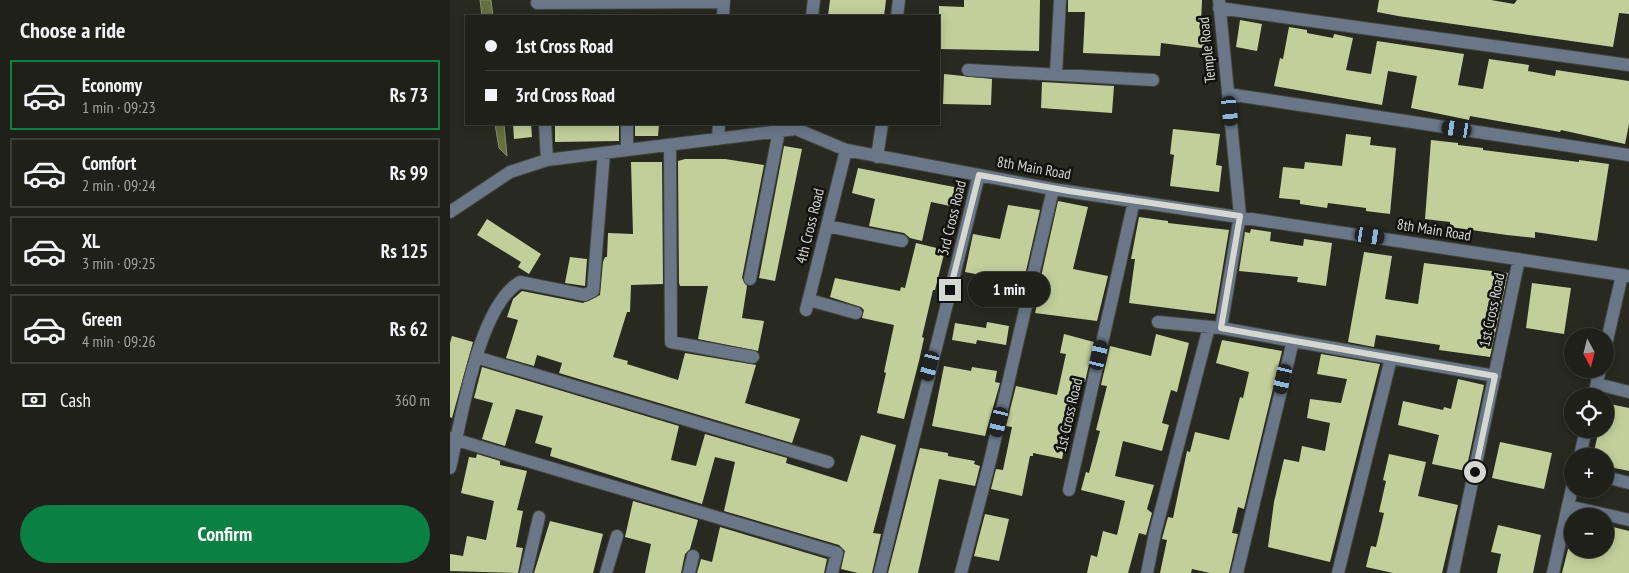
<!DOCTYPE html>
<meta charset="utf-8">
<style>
body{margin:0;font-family:"PT Sans Narrow",sans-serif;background:#262822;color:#f1f3f6;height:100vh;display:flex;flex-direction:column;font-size:19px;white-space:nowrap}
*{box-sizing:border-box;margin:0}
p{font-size:16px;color:#a1a3a2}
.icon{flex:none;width:28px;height:28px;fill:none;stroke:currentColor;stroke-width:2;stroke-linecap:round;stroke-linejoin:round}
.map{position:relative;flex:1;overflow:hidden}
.sheet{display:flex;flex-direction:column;background:#1e2019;width:450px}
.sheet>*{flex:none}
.top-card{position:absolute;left:15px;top:15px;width:475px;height:110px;border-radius:0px;box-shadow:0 2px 12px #0003,0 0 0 1px #3c3e38;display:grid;align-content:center;height:110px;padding:0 20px;background:#1e2019}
.needle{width:32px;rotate:173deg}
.fabs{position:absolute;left:1114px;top:328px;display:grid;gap:10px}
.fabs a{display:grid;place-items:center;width:50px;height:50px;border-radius:50%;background:#1e2019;box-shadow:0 2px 12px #0003,0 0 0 1px #3c3e38;font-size:25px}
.end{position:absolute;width:22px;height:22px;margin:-11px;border:6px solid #d5d7d1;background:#111;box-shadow:0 0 0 2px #111}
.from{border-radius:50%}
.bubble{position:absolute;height:35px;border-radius:18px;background:#1e2019;box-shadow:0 2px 12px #0003,0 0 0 1px #3c3e38;font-size:16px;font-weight:800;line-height:35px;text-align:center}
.car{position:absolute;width:15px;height:30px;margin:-15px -8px;border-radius:6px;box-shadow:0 0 4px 1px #0007;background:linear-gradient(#222 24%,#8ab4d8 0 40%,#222 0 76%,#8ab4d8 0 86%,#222 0)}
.top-card b{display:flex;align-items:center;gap:18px;height:48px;font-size:19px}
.top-card b+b{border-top:1px solid #3c3e38}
.top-card i{width:12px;height:12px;background:#f1f3f6}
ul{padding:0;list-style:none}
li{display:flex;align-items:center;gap:15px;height:70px;margin:0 10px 8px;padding:0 10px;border:2px solid #3c3e38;border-radius:0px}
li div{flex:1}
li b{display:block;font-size:19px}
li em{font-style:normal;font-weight:800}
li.selected{border-color:#0b8043}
li>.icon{width:45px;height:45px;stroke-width:1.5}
h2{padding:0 20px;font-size:22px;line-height:60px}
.pay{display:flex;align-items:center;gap:12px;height:55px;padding:0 20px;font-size:19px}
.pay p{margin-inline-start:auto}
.cta{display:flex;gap:10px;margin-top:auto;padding:10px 20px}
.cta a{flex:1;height:58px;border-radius:30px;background:#0b8043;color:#fff;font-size:20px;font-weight:800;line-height:58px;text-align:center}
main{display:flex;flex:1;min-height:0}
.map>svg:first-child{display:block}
.water{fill:#656f3f;stroke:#878e6b}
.building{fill:#c2cf9b}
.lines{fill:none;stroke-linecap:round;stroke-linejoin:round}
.minor-casing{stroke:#44463d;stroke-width:14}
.minor{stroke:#6a7789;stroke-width:12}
.route{stroke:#d5d7d1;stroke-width:6}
.labels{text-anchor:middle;stroke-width:5;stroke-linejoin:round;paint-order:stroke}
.street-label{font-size:15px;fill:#d5d7d1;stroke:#11120e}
</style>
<main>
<section class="sheet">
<h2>Choose a ride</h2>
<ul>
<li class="selected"><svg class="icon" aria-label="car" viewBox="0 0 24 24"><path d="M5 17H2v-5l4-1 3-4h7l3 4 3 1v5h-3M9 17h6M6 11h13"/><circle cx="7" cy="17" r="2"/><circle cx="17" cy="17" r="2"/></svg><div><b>Economy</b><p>1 min · 09:23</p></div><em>Rs 73</em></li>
<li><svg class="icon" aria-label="car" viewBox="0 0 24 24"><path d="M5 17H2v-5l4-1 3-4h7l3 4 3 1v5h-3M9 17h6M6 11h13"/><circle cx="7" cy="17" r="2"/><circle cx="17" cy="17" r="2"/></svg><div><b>Comfort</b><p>2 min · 09:24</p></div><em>Rs 99</em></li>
<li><svg class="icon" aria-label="car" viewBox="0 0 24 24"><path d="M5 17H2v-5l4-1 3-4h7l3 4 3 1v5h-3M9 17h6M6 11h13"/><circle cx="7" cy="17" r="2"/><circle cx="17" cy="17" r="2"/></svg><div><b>XL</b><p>3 min · 09:25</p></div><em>Rs 125</em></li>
<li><svg class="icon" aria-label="car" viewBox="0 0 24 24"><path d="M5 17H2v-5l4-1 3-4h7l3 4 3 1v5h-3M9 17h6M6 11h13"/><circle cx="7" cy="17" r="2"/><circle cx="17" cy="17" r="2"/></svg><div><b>Green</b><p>4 min · 09:26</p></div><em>Rs 62</em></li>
</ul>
<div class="pay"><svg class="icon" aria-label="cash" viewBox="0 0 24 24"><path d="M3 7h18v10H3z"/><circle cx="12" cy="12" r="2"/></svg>Cash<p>360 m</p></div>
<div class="cta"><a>Confirm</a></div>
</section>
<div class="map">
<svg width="1179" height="573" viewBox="0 0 1179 573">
<rect width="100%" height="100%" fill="#282a21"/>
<path class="water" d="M 30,0 L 41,0 L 43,16 L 32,16 Z
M 45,124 L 54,124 L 57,156 L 49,148 Z"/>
<path class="building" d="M 380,0 L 436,0 L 434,16 L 378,16 Z
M 514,0 L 590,0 L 589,51 L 489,49 L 489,6 L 514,7 Z
M 618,0 L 752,0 L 751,23 L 762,24 L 759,49 L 711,43 L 710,56 L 633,53 L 635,12 L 618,12 Z
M 929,0 L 1041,0 L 1064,4 L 1067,0 L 1179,0 L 1179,14 L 1169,13 L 1163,47 L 948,16 L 927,12 Z
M 790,20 L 812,24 L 807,51 L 786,47 Z
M 839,27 L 857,30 L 857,33 L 883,38 L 884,34 L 903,38 L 896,70 L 921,74 L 927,41 L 1014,54 L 1008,85 L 1033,89 L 1039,59 L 1079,65 L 1078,71 L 1105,76 L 1106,70 L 1179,81 L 1179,124 L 1175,144 L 1111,130 L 1110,132 L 1020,116 L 1019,120 L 961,108 L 967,76 L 938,71 L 932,105 L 824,86 L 830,58 L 833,59 Z
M 494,74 L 542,79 L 541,105 L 493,104 Z
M 592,82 L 664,86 L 662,113 L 591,108 Z
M 63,124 L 81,124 L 82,137 L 64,139 Z
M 105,124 L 169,124 L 169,141 L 105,142 Z
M 185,124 L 209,124 L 208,136 L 185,136 Z
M 723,129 L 770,134 L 766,165 L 772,166 L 769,192 L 720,186 L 724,155 L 720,154 Z
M 896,134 L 921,137 L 920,145 L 946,148 L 940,214 L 916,211 L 916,208 L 878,203 L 877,208 L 850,204 L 850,200 L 829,198 L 833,167 L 854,169 L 855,162 L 892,166 Z
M 981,140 L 1008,143 L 1008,145 L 1033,148 L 1033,150 L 1129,162 L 1129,160 L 1159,164 L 1147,241 L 1085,232 L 1085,238 L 1057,235 L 1000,227 L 1000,222 L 975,219 Z
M 334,146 L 352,149 L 325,281 L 309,278 Z
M 235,159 L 275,159 L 314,165 L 292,278 L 297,286 L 292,318 L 314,321 L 308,351 L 248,339 L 258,286 L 230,286 L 229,283 L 228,161 Z
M 181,162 L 212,162 L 213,284 L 181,285 L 180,312 L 177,312 L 163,357 L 178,361 L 177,364 L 228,380 L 235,353 L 306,365 L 295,403 L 350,419 L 342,443 L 109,373 L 112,363 L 87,355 L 84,366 L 56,358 L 68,320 L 57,317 L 63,299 L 72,291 L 133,303 L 150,295 L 153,262 L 155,257 L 157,257 L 158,233 L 183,234 Z
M 408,168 L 509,188 L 505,207 L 481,202 L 472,241 L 460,238 L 454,233 L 419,226 L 425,199 L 402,193 Z
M 608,201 L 638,207 L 623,269 L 658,276 L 647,321 L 585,313 L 588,300 L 586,299 Z
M 558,205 L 590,210 L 570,297 L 539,292 L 541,277 L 515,272 L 523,234 L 550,239 Z
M 689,217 L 718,221 L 718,223 L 779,230 L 765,314 L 679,303 L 685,259 L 681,259 Z
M 37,219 L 91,254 L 79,274 L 68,267 L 71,262 L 27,235 Z
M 801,229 L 821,232 L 820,241 L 853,246 L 854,239 L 882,243 L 876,286 L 847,282 L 848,277 L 789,271 L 795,232 L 800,233 Z
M 466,243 L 495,250 L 485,290 L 483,290 L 472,337 L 474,338 L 469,361 L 454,419 L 427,413 L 436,373 L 434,372 L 444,325 L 412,318 L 414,310 L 411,307 L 380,297 L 385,278 L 450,291 L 451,287 L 455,288 Z
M 914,252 L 942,256 L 935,299 L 968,304 L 974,263 L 1058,273 L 1040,357 L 989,350 L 990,345 L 926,335 L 924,347 L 898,342 Z
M 120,257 L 137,259 L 135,286 L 115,283 Z
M 1082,283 L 1121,288 L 1114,334 L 1076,328 Z
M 537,322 L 559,326 L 556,345 L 527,340 L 526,344 L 502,340 L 505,323 L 536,328 Z
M 614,334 L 644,342 L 635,382 L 632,381 L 623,421 L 620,420 L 612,459 L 583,453 L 583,456 L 580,456 L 572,496 L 541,489 L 546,469 L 553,470 L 562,427 L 556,426 L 566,386 L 607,395 L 616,354 L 610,353 Z
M 706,334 L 739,343 L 727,392 L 721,390 L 712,423 L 719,425 L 712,451 L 673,441 L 665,476 L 704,485 L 697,509 L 702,513 L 696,535 L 689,533 L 678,573 L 637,573 L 641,555 L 647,557 L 653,531 L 667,535 L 675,501 L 631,490 L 636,472 L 639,473 L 650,431 L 646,430 L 657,386 L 651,385 L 660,346 L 701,356 Z
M 2,336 L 23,342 L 2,418 L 0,417 L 0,343 Z
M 772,340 L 832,351 L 794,509 L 788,507 L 782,533 L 788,534 L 779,573 L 760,573 L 742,569 L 741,573 L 710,573 L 717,540 L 712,539 L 713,535 L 718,517 L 723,518 L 737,451 L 740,452 L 745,432 L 779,440 L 790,397 L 793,398 L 799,372 L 766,363 Z
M 871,354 L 930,364 L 880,562 L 818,547 L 824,502 L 834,459 L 849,462 L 852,446 L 875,451 L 880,423 L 857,418 L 860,399 L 891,403 L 897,379 L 867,374 Z
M 494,366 L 521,371 L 522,367 L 547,371 L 545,382 L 550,383 L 535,436 L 482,426 Z
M 32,367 L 229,426 L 221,460 L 246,466 L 255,434 L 337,458 L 336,463 L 397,482 L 411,435 L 446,445 L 423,533 L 431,534 L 422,573 L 408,573 L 391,569 L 395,551 L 389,545 L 274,511 L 285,462 L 265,457 L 252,504 L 100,456 L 102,448 L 85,443 L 93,416 L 66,409 L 55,446 L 32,439 L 43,403 L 24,398 Z
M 1008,379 L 1034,385 L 1016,471 L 982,464 L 989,435 L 948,425 L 953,401 L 993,410 L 994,407 L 1001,409 Z
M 1155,403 L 1179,408 L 1179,471 L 1155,466 L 1155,456 L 1143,456 L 1149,429 L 1155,429 Z
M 1050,442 L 1102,453 L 1094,489 L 1042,478 Z
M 470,448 L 498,453 L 498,456 L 525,461 L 524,464 L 530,466 L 525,486 L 489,479 L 468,573 L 438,573 Z
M 27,454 L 50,461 L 50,465 L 77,471 L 67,510 L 73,511 L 66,547 L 73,548 L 68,573 L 0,571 L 0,554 L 13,556 L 17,536 L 36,540 L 44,501 L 11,493 L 19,457 L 26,458 Z
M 939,454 L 976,462 L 968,496 L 1008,505 L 992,573 L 943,573 L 916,567 L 921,546 L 926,547 L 934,513 L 929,512 L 936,481 L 933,480 Z
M 183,501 L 248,520 L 240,549 L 235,554 L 231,573 L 195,573 L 201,544 L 175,537 Z
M 535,514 L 559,519 L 549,561 L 524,556 Z
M 100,521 L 153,534 L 143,573 L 84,573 Z
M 1048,525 L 1091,535 L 1083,573 L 1047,573 L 1051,554 L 1041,552 Z
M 1155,525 L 1179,531 L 1179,573 L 1112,573 L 1118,549 L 1155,549 Z
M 270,527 L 377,559 L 374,573 L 247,573 L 251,559 L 262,562 Z"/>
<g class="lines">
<defs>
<path id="minor" d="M 769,0 L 790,215 L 771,328
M 87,3 L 274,2
M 769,8 L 1179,65
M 273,16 L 274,0
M 362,16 L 364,0
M 447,16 L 449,0
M 518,70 L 703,80
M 606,74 L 610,0
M 778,94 L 1179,155
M 95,124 L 97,160
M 268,139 L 269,124
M 220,145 L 221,342 L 303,357
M 177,150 L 177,124
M 427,157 L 432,124
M 0,212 L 60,172 L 97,160 L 346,129 L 396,150 L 603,189 L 1179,276
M 377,226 L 452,241
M 300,279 L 329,131
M 359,300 L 406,313
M 356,310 L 396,150
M 708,322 L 771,328 L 843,341
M 1155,349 L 1172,275
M 26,357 L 378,462
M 1147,384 L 1179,392
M 1144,396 L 1150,369
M 0,438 L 387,553 L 382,573
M 1130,456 L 1136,429
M 0,468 C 11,421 28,306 70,282 L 135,295 L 143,291 L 154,153
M 1155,477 L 1179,483
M 619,490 L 684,201
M 1118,506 L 1179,520
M 76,573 L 89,517
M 156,573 L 167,536
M 239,573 L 243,556
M 430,573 L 529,175
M 511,573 L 540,461 L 603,189
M 697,573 L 705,533 L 759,327
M 787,573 L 843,341 L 1045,376
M 888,573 L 941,358
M 1003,573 L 1069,259
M 1103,573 L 1122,488"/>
</defs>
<use href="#minor" class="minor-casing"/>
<use href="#minor" class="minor"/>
</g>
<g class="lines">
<path class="route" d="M 500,290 L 529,175 L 619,191 L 790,216 L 771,328 L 1045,376 L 1025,472"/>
</g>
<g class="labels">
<g class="street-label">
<text transform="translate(757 50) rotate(-96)" y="5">Temple Road</text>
<text transform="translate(584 168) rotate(10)" y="5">8th Main Road</text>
<text transform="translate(502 218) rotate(-76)" y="5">3rd Cross Road</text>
<text transform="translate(360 226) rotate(-76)" y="5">4th Cross Road</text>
<text transform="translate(984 230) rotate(9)" y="5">8th Main Road</text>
<text transform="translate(1042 310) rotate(-78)" y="5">1st Cross Road</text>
<text transform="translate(619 415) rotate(-77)" y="5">1st Cross Road</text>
</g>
</g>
</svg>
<div class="fabs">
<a><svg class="needle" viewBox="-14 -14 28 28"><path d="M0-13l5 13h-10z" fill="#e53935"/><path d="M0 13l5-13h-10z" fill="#a1a3a2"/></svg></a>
<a><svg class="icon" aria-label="locate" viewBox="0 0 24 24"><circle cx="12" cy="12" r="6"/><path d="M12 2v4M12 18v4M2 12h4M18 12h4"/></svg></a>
<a>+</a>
<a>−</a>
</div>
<i class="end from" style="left:1025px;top:472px"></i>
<i class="end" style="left:500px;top:290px"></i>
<div class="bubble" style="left:518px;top:272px;width:82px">1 min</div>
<i class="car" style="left:780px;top:111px;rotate:174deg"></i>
<i class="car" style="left:1007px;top:129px;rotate:279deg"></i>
<i class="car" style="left:920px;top:236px;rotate:99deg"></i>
<i class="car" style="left:649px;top:355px;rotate:13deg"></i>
<i class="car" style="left:480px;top:366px;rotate:195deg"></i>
<i class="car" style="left:833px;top:379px;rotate:193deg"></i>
<i class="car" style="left:549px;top:422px;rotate:193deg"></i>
<div class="top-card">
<b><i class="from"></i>1st Cross Road</b>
<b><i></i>3rd Cross Road</b>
</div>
</div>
</main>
